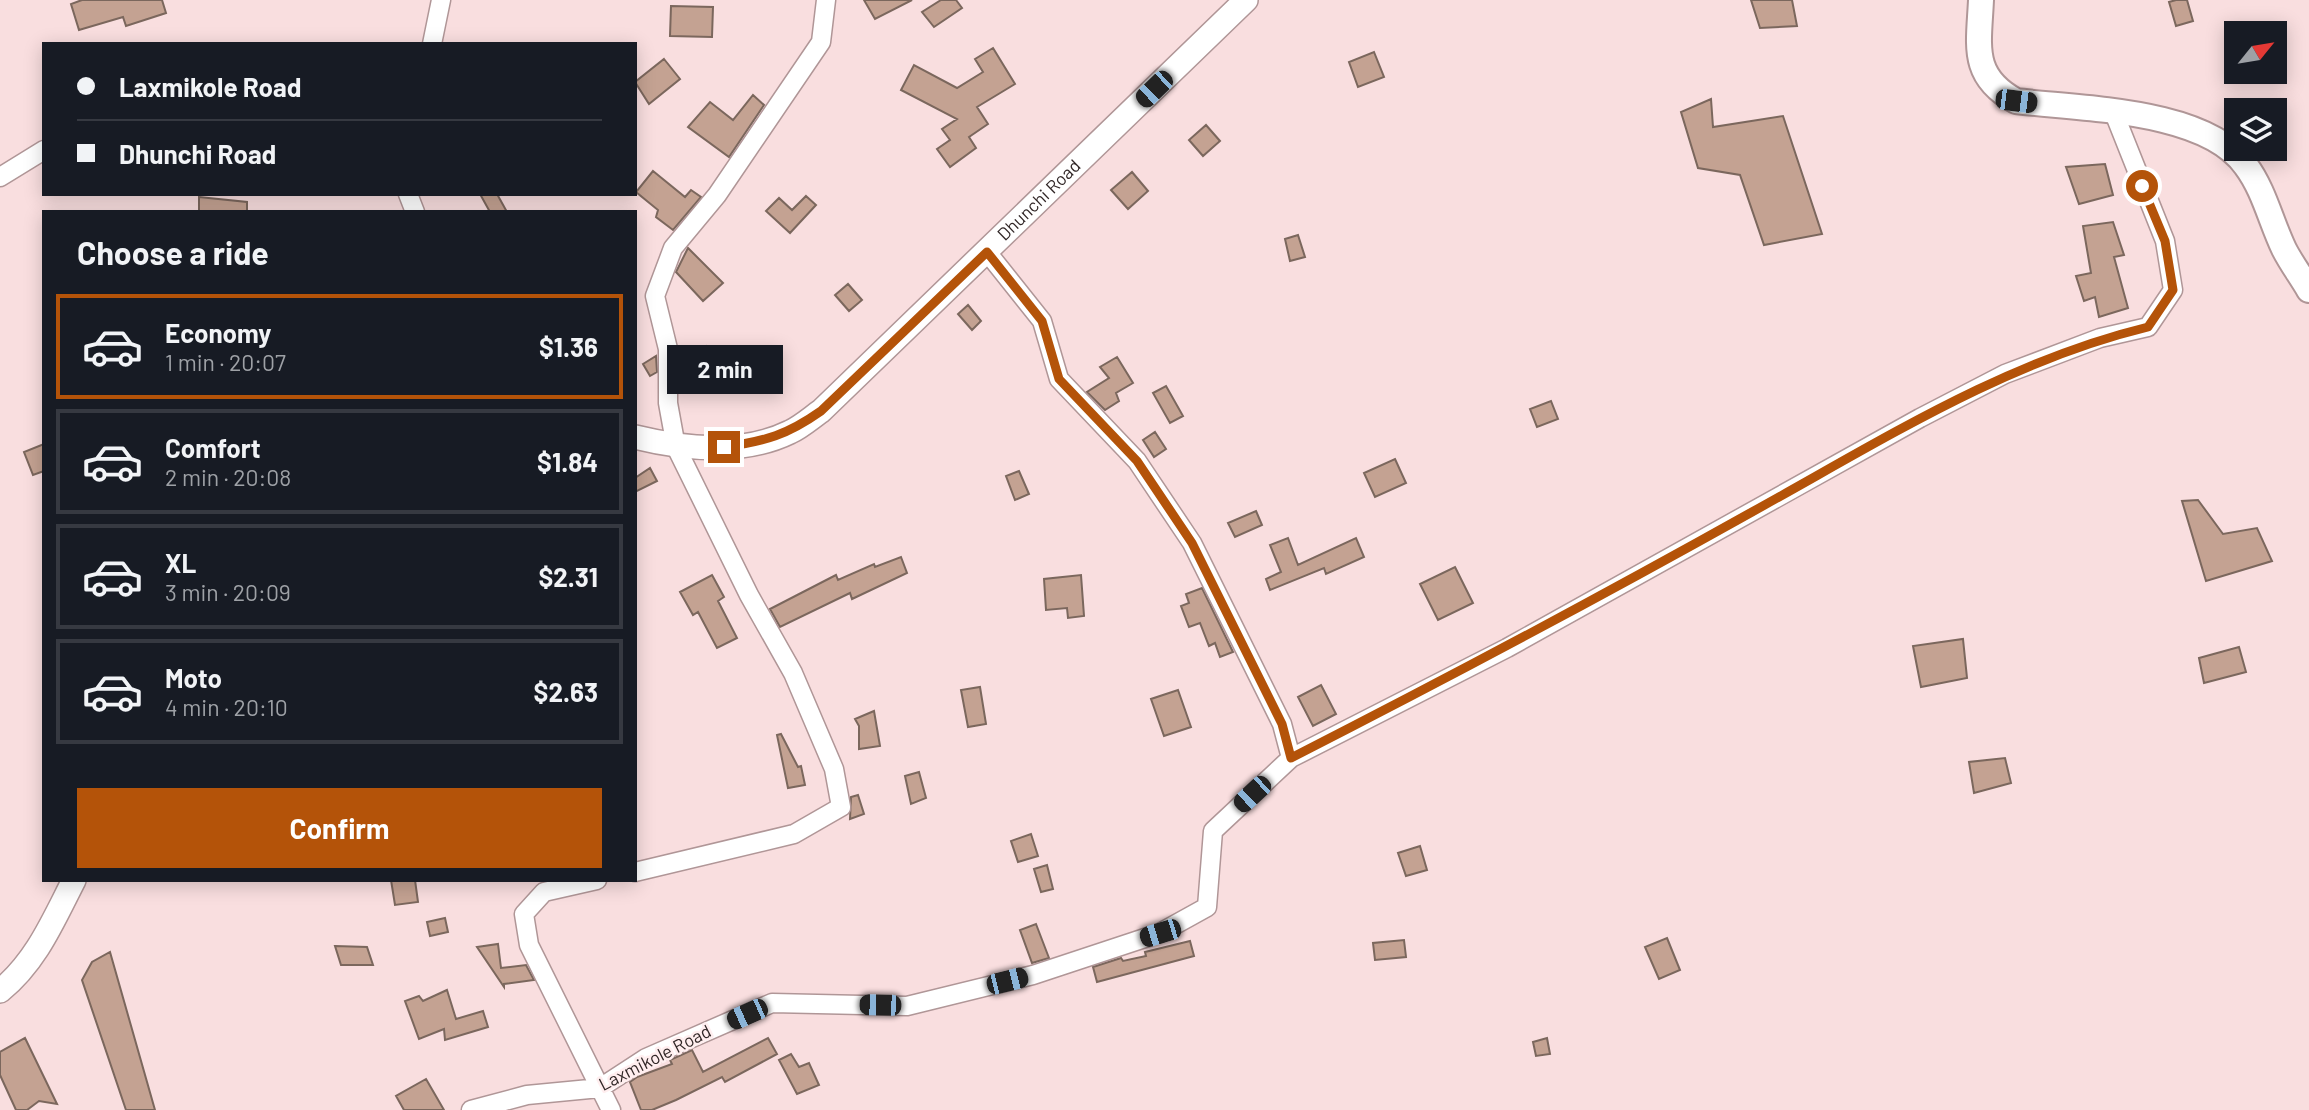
<!DOCTYPE html>
<meta charset="utf-8">
<style>
body{margin:0;font-family:Barlow,sans-serif;background:#20242c;color:#f1f3f6;height:100vh;display:flex;flex-direction:column;font-size:26px;white-space:nowrap}
*{box-sizing:border-box;margin:0}
p{font-size:23px;color:#9ea1a6}
.icon{flex:none;width:38px;height:38px;fill:none;stroke:currentColor;stroke-width:2;stroke-linecap:round;stroke-linejoin:round}
.map{position:relative;flex:1;overflow:hidden}
.sheet{position:absolute;left:42px;top:210px;width:595px;height:672px;display:flex;flex-direction:column;background:#171b24;border-radius:0px;box-shadow:0 4px 18px #0003}
.sheet>*{flex:none}
.banner{position:absolute;left:42px;top:42px;width:595px;height:154px;border-radius:0px;box-shadow:0 4px 18px #0003;display:grid;align-content:center;height:154px;padding:0 35px;background:#171b24}
.needle{width:46px;rotate:60deg}
.fabs{position:absolute;left:2224px;top:21px;display:grid;gap:14px}
.fabs a{display:grid;place-items:center;width:63px;height:63px;border-radius:0px;background:#171b24;box-shadow:0 4px 18px #0003;font-size:35px}
.end{position:absolute;width:32px;height:32px;margin:-16px;border:9px solid #b45309;background:#fff;box-shadow:0 0 0 4px #fff}
.from{border-radius:50%}
.bubble{position:absolute;height:49px;border-radius:0px;background:#171b24;box-shadow:0 4px 18px #0003;font-size:23px;font-weight:700;line-height:49px;text-align:center}
.car{position:absolute;width:21px;height:42px;margin:-21px -10px;border-radius:9px;box-shadow:0 0 5px 2px #0007;background:linear-gradient(#222 24%,#8ab4d8 0 40%,#222 0 76%,#8ab4d8 0 86%,#222 0)}
.banner b{display:flex;align-items:center;gap:24px;height:66px;font-size:26px}
.banner b+b{border-top:2px solid #363941}
.banner i{width:18px;height:18px;background:#f1f3f6}
ul{padding:0;list-style:none}
li{display:flex;align-items:center;gap:21px;height:105px;margin:0 14px 10px;padding:0 21px;border:4px solid #363941;border-radius:0px}
li div{flex:1}
li b{display:block;font-size:26px}
li em{font-style:normal;font-weight:700}
li.selected{border-color:#b45309}
li>.icon{width:63px;height:63px;stroke-width:1.5}
h2{padding:0 35px;font-size:32px;line-height:84px}
.button{display:flex;gap:14px;margin-top:auto;padding:14px 35px}
.button a{flex:1;height:80px;border-radius:0px;background:#b45309;color:#fff;font-size:28px;font-weight:700;line-height:80px;text-align:center}
.map>svg:first-child{display:block}
.building{fill:#c4a292;stroke:#7b675d;stroke-width:2}
.lines{fill:none;stroke-linecap:round;stroke-linejoin:round}
.minor-casing{stroke:#b09697;stroke-width:21}
.tertiary-casing{stroke:#b09697;stroke-width:26}
.secondary-casing{stroke:#b09697;stroke-width:28}
.minor{stroke:#fff;stroke-width:18}
.tertiary{stroke:#fff;stroke-width:23}
.secondary{stroke:#fff;stroke-width:24}
.route{stroke:#b45309;stroke-width:9}
.labels{text-anchor:middle;stroke-width:5;stroke-linejoin:round;paint-order:stroke}
.street-label{font-size:18px;fill:#312727;stroke:#ffeeef}
</style>
<div class="map">
<svg width="2309" height="1110" viewBox="0 0 2309 1110">
<rect width="100%" height="100%" fill="#f9dedf"/>
<path class="building" d="M 82,0 L 162,0 L 166,13 L 126,26 L 123,17 L 79,30 L 71,4 Z
M 864,0 L 912,0 L 875,19 Z
M 941,0 L 956,0 L 962,8 L 934,27 L 922,12 Z
M 1751,0 L 1792,0 L 1797,26 L 1760,28 Z
M 2176,0 L 2187,0 L 2193,21 L 2176,26 L 2169,2 Z
M 671,6 L 713,7 L 712,37 L 670,36 Z
M 993,48 L 1015,84 L 977,107 L 988,124 L 969,137 L 976,148 L 950,167 L 937,149 L 950,140 L 942,129 L 957,119 L 901,90 L 914,65 L 957,88 L 983,72 L 975,59 Z
M 1374,52 L 1384,77 L 1358,87 L 1349,62 Z
M 664,59 L 680,79 L 649,104 L 635,82 Z
M 753,95 L 764,105 L 729,157 L 688,127 L 710,102 L 733,120 Z
M 1711,99 L 1713,127 L 1783,116 L 1822,234 L 1764,245 L 1740,175 L 1698,168 L 1681,112 Z
M 1206,125 L 1220,141 L 1203,156 L 1189,140 Z
M 2105,164 L 2113,195 L 2079,204 L 2066,167 Z
M 653,171 L 685,197 L 691,190 L 701,197 L 673,230 L 656,217 L 658,210 L 636,192 Z
M 1132,172 L 1148,191 L 1128,209 L 1111,190 Z
M 480,194 L 497,194 L 507,212 L 490,212 Z
M 806,196 L 816,205 L 790,233 L 766,211 L 779,198 L 792,210 Z
M 199,197 L 247,202 L 247,212 L 199,212 Z
M 2113,222 L 2124,255 L 2114,257 L 2128,308 L 2099,317 L 2095,297 L 2084,301 L 2076,276 L 2091,273 L 2083,226 Z
M 1298,235 L 1305,257 L 1290,261 L 1285,239 Z
M 688,248 L 723,283 L 703,301 L 676,272 Z
M 848,284 L 862,300 L 849,311 L 835,295 Z
M 968,305 L 981,321 L 972,330 L 958,314 Z
M 706,346 L 724,369 L 701,387 L 692,375 L 687,379 L 679,365 Z
M 656,356 L 657,372 L 650,376 L 643,364 Z
M 1117,357 L 1133,383 L 1116,393 L 1119,401 L 1105,410 L 1087,392 L 1109,378 L 1100,367 Z
M 1166,386 L 1183,416 L 1170,423 L 1153,393 Z
M 1551,401 L 1558,419 L 1537,427 L 1530,409 Z
M 1155,432 L 1166,449 L 1154,457 L 1143,440 Z
M 44,444 L 44,471 L 33,475 L 24,452 Z
M 1395,459 L 1406,483 L 1375,497 L 1364,473 Z
M 650,468 L 657,481 L 635,492 L 635,478 Z
M 1019,471 L 1029,494 L 1015,500 L 1006,476 Z
M 2198,500 L 2223,534 L 2257,528 L 2272,561 L 2206,581 L 2182,501 Z
M 1256,511 L 1262,525 L 1235,537 L 1228,523 Z
M 1288,538 L 1298,565 L 1356,538 L 1364,557 L 1326,574 L 1324,568 L 1270,590 L 1266,579 L 1281,572 L 1270,545 Z
M 901,557 L 907,573 L 852,599 L 850,593 L 780,627 L 770,609 L 836,575 L 838,580 L 874,564 L 875,567 Z
M 1455,567 L 1473,603 L 1438,620 L 1420,584 Z
M 712,575 L 724,597 L 718,601 L 737,638 L 717,648 L 698,612 L 693,615 L 680,592 Z
M 1081,575 L 1084,616 L 1068,618 L 1067,608 L 1046,610 L 1044,579 Z
M 1202,588 L 1233,652 L 1220,657 L 1215,643 L 1209,646 L 1200,623 L 1189,627 L 1181,606 L 1189,603 L 1186,594 Z
M 1963,639 L 1967,678 L 1921,687 L 1913,646 Z
M 2239,647 L 2246,672 L 2204,683 L 2199,658 Z
M 1321,685 L 1336,714 L 1313,726 L 1298,697 Z
M 980,687 L 986,724 L 968,727 L 961,690 Z
M 1178,690 L 1191,727 L 1164,736 L 1151,699 Z
M 874,711 L 880,746 L 859,749 L 859,726 L 855,719 Z
M 781,734 L 798,767 L 801,766 L 805,785 L 788,788 L 777,735 Z
M 2005,758 L 2011,783 L 1974,793 L 1969,762 Z
M 919,772 L 926,798 L 911,804 L 905,776 Z
M 858,795 L 864,814 L 850,819 L 851,797 Z
M 1031,834 L 1038,856 L 1018,862 L 1011,841 Z
M 1420,846 L 1427,870 L 1406,876 L 1398,853 Z
M 1047,865 L 1053,889 L 1041,892 L 1034,869 Z
M 391,880 L 415,880 L 418,902 L 395,905 Z
M 445,918 L 448,932 L 430,936 L 427,922 Z
M 1036,924 L 1049,958 L 1032,963 L 1020,930 Z
M 1667,938 L 1680,970 L 1659,979 L 1645,947 Z
M 1404,940 L 1406,957 L 1375,960 L 1373,943 Z
M 1190,941 L 1194,956 L 1097,982 L 1093,967 L 1121,958 L 1123,961 L 1146,956 L 1145,952 Z
M 498,944 L 501,968 L 526,965 L 534,980 L 504,984 L 504,987 L 477,947 Z
M 335,946 L 367,947 L 373,965 L 341,965 Z
M 110,952 L 155,1110 L 126,1110 L 82,980 L 92,962 Z
M 447,990 L 456,1019 L 483,1011 L 488,1027 L 445,1040 L 444,1029 L 419,1039 L 405,1001 L 419,996 L 423,1001 Z
M 25,1038 L 57,1104 L 39,1101 L 27,1110 L 16,1110 L 0,1075 L 0,1052 Z
M 768,1038 L 777,1054 L 725,1082 L 722,1077 L 676,1100 L 652,1110 L 641,1110 L 630,1082 L 637,1077 L 672,1064 L 670,1060 L 692,1050 L 703,1072 Z
M 1547,1038 L 1550,1054 L 1536,1056 L 1533,1042 Z
M 791,1054 L 799,1067 L 809,1063 L 819,1085 L 797,1094 L 779,1060 Z
M 426,1079 L 444,1110 L 404,1110 L 396,1096 Z"/>
<g class="lines">
<defs>
<path id="minor" d="M 432,44 L 441,0
M 0,177 L 44,150
M 408,194 L 415,212
M 987,252 L 1042,321 L 1059,379 L 1137,461 L 1192,543 L 1282,724 L 1291,758
M 635,872 L 794,834 L 841,807 L 834,769 L 793,673 L 749,595 L 676,447 L 668,403 L 668,349 L 655,296 L 673,248 L 717,195 L 821,42 L 826,0
M 597,880 L 544,892 L 524,914 L 529,945 L 611,1110
M 471,1110 L 527,1095 L 600,1088 L 646,1058 L 772,1003 L 907,1006 L 1033,975 L 1160,933 L 1207,907 L 1213,831 L 1291,758 L 1507,648 L 1920,418 L 2005,374 L 2100,338 L 2148,327 L 2173,290 L 2165,241 L 2114,113"/>
<g id="tertiary">
<path id="s1" d="M 635,437 C 684,449 743,455 790,432 C 801,427 811,418 821,411 L 1246,0"/>
<path d="M 0,991 C 36,962 53,921 74,880"/>
</g>
<path id="secondary" d="M 1981,0 C 1979,45 1970,76 2016,101 C 2081,109 2206,109 2246,166 C 2264,190 2271,222 2284,249 C 2291,263 2301,276 2309,290"/>
</defs>
<use href="#minor" class="minor-casing"/>
<use href="#tertiary" class="tertiary-casing"/>
<use href="#secondary" class="secondary-casing"/>
<use href="#minor" class="minor"/>
<use href="#tertiary" class="tertiary"/>
<use href="#secondary" class="secondary"/>
</g>
<g class="lines">
<path class="route" d="M 724,447 C 766,441 787,435 821,411 L 987,252 L 1042,321 L 1059,379 L 1137,461 L 1192,543 L 1282,724 L 1291,758 C 1446,679 1600,597 1752,512 C 1881,441 2004,362 2148,327 L 2173,290 L 2165,241 L 2142,186"/>
</g>
<g class="labels">
<g class="street-label">
<text dy="6" stroke="none"><textPath href="#s1" startOffset="499">Dhunchi Road</textPath></text>
<text transform="translate(655 1058) rotate(-27)" y="6">Laxmikole Road</text>
</g>
</g>
</svg>
<div class="fabs">
<a><svg class="needle" viewBox="-14 -14 28 28"><path d="M0-13l5 13h-10z" fill="#e53935"/><path d="M0 13l5-13h-10z" fill="#9ea1a6"/></svg></a>
<a><svg class="icon" aria-label="layers" viewBox="0 0 24 24"><path d="M12 4l9 5-9 5-9-5zM3 14l9 5 9-5"/></svg></a>
</div>
<i class="end from" style="left:2142px;top:186px"></i>
<i class="end" style="left:724px;top:447px"></i>
<div class="bubble" style="left:667px;top:345px;width:116px">2 min</div>
<i class="car" style="left:1154px;top:89px;rotate:226deg"></i>
<i class="car" style="left:2016px;top:101px;rotate:97deg"></i>
<i class="car" style="left:1252px;top:794px;rotate:227deg"></i>
<i class="car" style="left:1160px;top:933px;rotate:253deg"></i>
<i class="car" style="left:1007px;top:981px;rotate:76deg"></i>
<i class="car" style="left:880px;top:1005px;rotate:271deg"></i>
<i class="car" style="left:747px;top:1014px;rotate:246deg"></i>
<div class="banner">
<b><i class="from"></i>Laxmikole Road</b>
<b><i></i>Dhunchi Road</b>
</div>
<section class="sheet">
<h2>Choose a ride</h2>
<ul>
<li class="selected"><svg class="icon" aria-label="car" viewBox="0 0 24 24"><path d="M5 17H2v-5l4-1 3-4h7l3 4 3 1v5h-3M9 17h6M6 11h13"/><circle cx="7" cy="17" r="2"/><circle cx="17" cy="17" r="2"/></svg><div><b>Economy</b><p>1 min · 20:07</p></div><em>$1.36</em></li>
<li><svg class="icon" aria-label="car" viewBox="0 0 24 24"><path d="M5 17H2v-5l4-1 3-4h7l3 4 3 1v5h-3M9 17h6M6 11h13"/><circle cx="7" cy="17" r="2"/><circle cx="17" cy="17" r="2"/></svg><div><b>Comfort</b><p>2 min · 20:08</p></div><em>$1.84</em></li>
<li><svg class="icon" aria-label="car" viewBox="0 0 24 24"><path d="M5 17H2v-5l4-1 3-4h7l3 4 3 1v5h-3M9 17h6M6 11h13"/><circle cx="7" cy="17" r="2"/><circle cx="17" cy="17" r="2"/></svg><div><b>XL</b><p>3 min · 20:09</p></div><em>$2.31</em></li>
<li><svg class="icon" aria-label="car" viewBox="0 0 24 24"><path d="M5 17H2v-5l4-1 3-4h7l3 4 3 1v5h-3M9 17h6M6 11h13"/><circle cx="7" cy="17" r="2"/><circle cx="17" cy="17" r="2"/></svg><div><b>Moto</b><p>4 min · 20:10</p></div><em>$2.63</em></li>
</ul>
<div class="button"><a>Confirm</a></div>
</section>
</div>
